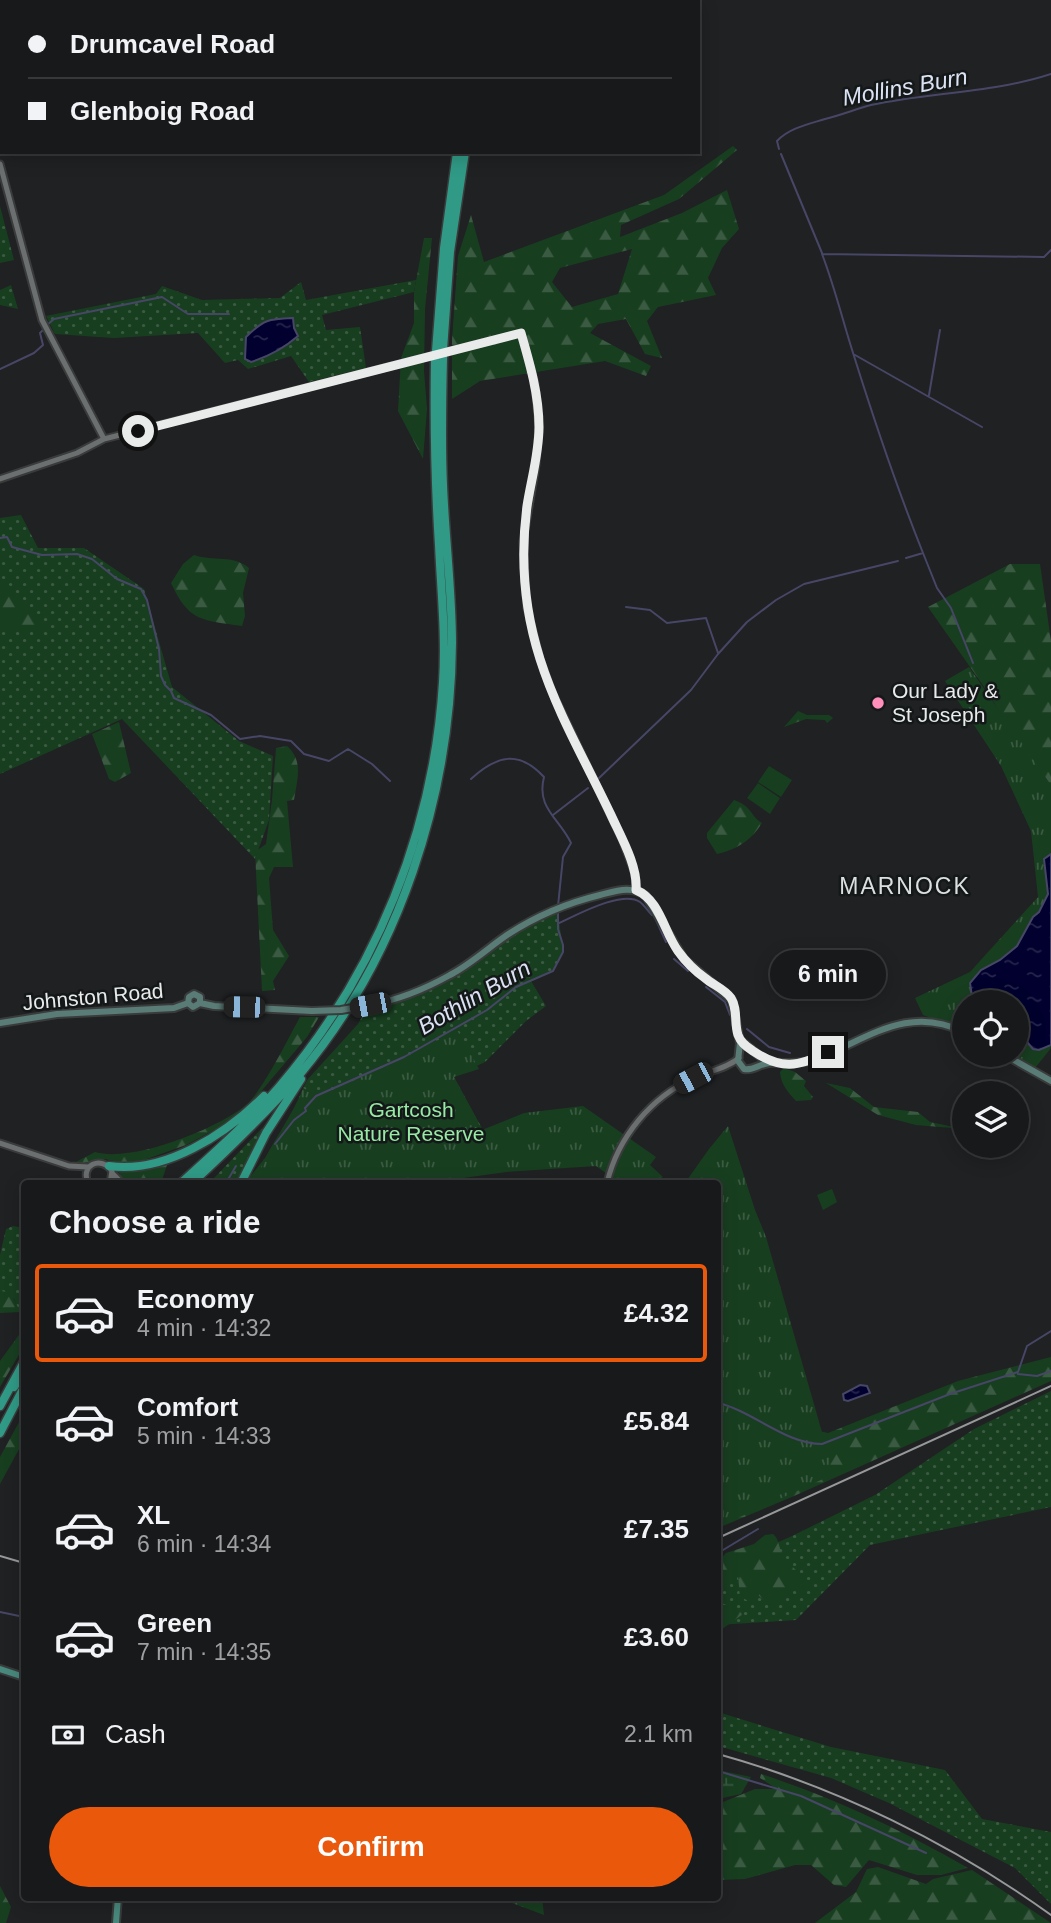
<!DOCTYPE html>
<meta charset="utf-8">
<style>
body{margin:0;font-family:Helvetica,sans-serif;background:#202223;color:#f1f3f6;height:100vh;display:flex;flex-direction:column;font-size:26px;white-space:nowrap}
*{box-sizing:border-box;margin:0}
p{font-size:23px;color:#9ea0a2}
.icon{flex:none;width:38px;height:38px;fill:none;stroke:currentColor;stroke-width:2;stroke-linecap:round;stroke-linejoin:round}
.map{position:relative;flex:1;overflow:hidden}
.details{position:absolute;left:21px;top:1180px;width:700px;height:721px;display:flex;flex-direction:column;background:#17191a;border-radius:7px;box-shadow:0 4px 18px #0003,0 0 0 2px #363839}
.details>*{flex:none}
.top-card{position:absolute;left:0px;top:0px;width:700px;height:154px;box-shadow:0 4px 18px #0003,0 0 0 2px #363839;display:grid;align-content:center;height:154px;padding:0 28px;background:#17191a}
.buttons{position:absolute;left:952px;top:990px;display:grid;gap:14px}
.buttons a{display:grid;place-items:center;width:77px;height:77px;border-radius:50%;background:#17191a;box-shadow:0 4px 18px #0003,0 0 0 2px #363839;font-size:35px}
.end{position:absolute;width:32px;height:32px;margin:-16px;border:9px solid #e9ebeb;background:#111;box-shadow:0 0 0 4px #111}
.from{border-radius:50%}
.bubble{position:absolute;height:49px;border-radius:24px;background:#17191a;box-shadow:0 4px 18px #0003,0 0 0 2px #363839;font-size:23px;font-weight:700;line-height:49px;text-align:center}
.car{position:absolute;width:21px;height:42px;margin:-21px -10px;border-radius:9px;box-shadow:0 0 5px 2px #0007;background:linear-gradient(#222 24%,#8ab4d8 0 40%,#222 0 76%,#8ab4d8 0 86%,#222 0)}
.top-card b{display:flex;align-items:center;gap:24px;height:66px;font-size:26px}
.top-card b+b{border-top:2px solid #363839}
.top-card i{width:18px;height:18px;background:#f1f3f6}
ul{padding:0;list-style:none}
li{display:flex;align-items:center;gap:21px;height:98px;margin:0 14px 10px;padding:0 14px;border:4px solid transparent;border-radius:7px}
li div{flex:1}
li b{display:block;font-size:26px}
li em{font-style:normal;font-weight:700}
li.on{border-color:#ea580c}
li>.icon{width:63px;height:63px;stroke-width:1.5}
h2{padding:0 28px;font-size:32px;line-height:84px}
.pay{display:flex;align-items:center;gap:18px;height:77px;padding:0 28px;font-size:26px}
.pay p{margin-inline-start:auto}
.cta{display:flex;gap:14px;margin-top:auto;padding:14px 28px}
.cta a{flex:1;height:80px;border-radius:42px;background:#ea580c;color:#fff;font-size:28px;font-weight:700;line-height:80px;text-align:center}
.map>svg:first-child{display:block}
.grass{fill:url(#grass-dots)}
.forest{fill:url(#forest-firs);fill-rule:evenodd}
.wetland{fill:url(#wetland-marsh)}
.park{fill:url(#park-tufts)}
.pitch{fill:#183e20}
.water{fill:url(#water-ripples);stroke:#474667;stroke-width:2}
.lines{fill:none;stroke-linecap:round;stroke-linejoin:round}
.stream{stroke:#474667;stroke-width:2}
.tertiary-casing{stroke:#3a3c3c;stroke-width:9}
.secondary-casing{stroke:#3a3c3c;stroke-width:10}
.primary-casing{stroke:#3a3c3c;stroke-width:10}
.motorway-casing{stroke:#3a3c3c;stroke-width:11}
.tertiary{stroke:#6c6f70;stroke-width:5}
.secondary{stroke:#5a7c77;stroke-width:6}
.primary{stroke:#48897d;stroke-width:6}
.motorway{stroke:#309a86;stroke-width:8}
.rail{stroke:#969899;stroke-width:2}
.secondary-bridge-casing{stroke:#3a3c3c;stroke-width:10;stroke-linecap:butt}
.motorway-bridge-casing{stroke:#3a3c3c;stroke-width:11;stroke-linecap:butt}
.secondary-bridge{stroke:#5a7c77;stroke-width:6}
.motorway-bridge{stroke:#309a86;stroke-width:8}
.route{stroke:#e9ebeb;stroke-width:9}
.poi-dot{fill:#ff8ebb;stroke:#151819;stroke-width:2.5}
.labels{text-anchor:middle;stroke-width:5;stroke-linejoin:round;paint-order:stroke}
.poi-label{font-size:21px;fill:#e9ebeb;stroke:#151819;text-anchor:start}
.street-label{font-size:21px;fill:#e9ebeb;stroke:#151819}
.park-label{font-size:21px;fill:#96eaa3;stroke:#151819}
.water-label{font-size:23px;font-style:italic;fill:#dae2f3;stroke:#151819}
.neighbourhood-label{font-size:23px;letter-spacing:2px;fill:#dbdfe0;stroke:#151819}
</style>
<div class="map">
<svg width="1051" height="1923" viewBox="0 0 1051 1923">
<defs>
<pattern id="grass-dots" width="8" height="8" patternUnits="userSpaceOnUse" patternTransform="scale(1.75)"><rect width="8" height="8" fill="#183e20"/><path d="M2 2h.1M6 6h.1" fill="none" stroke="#3a5a41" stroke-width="1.8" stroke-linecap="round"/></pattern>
<pattern id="forest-firs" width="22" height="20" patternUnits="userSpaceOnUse" patternTransform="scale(1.75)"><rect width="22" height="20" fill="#183e20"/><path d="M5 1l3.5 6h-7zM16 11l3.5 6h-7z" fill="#3a5a41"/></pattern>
<pattern id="wetland-marsh" width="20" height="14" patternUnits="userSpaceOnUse" patternTransform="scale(1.75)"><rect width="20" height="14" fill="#183e20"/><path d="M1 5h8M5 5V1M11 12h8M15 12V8" fill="none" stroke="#3a5a41"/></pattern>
<pattern id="park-tufts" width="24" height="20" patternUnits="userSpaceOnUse" patternTransform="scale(1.75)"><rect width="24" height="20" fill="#183e20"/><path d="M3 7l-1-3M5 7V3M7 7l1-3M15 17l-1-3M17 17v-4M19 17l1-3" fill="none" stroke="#3a5a41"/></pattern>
<pattern id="water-ripples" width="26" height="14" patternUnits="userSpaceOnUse" patternTransform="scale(1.75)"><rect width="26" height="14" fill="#01002e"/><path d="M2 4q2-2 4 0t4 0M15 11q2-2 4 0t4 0" fill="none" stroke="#26254c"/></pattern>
</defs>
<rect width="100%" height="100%" fill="#1f2122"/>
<path class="grass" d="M 0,206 L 14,260 L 0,263 Z
M 416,280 L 414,292 L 322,315 L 326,330 L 360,327 L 366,368 L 309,382 L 291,356 L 248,369 L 238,360 L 225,363 L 198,333 L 114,338 L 55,334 L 46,316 L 156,294 L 162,286 L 202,300 L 280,298 L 301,282 L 306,300 Z
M 11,285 L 18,309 L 0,305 L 0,290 Z
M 21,515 L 38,548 L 84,548 L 144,589 L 172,687 L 239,741 L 273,756 L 269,820 L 255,859 L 122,719 L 0,774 L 0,518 Z
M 558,912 L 563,952 L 553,971 L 531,981 L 546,1006 L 526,1021 L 485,1062 L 454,1077 L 483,1130 L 293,1156 L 273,1183 L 251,1183 L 249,1178 L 315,1096 L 303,1088 L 308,1079 L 358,1024 L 365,1011 C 395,1004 425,995 452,979 C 488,958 518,926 558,912 Z
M 263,1127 L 237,1183 L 208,1183 L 215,1177 Z
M 13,1226 L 24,1228 L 24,1314 L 20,1314 L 14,1299 L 0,1291 L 0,1255 L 6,1229 Z
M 1051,1391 L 1051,1507 L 870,1545 L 796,1620 L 718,1625 L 718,1568 L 790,1537 L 875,1495 L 974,1429 Z
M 718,1712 L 831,1747 L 945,1770 L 982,1819 L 1051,1832 L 1051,1904 L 1015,1868 L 889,1803 L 831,1778 L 718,1746 Z"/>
<path class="forest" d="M 733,146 L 737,150 L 679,199 L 621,225 L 620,237 L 682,213 L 727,190 L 739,229 L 722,248 L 708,278 L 716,295 L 658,307 L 647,321 L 662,358 L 645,354 L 626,319 L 598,324 L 590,333 L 651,366 L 646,376 L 605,361 L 480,381 L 452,399 L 452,340 L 458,256 L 471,215 L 484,262 L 664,195 ZM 632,249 L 618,294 L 572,307 L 552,282 L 560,268 Z
M 424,238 L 432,238 L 425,309 L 424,371 L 427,409 L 423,459 L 398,411 L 401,358 L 414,323 L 414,292 Z
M 194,555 C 214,562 232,554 249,568 L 243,593 L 245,616 L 242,626 C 202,620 189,622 171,583 L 183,564 Z
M 1010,564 L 1040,564 L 1051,641 L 1051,787 L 1032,766 L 989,694 L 928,607 Z
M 0,583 L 9,585 L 26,610 L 47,629 L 23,628 L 0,630 Z
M 798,711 L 807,715 L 829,715 L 833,718 L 827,723 L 825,720 L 806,719 L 784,727 Z
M 119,722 L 131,773 L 115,782 L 109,779 L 92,734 Z
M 287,746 C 304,761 297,780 294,800 L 287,801 L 293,867 L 274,867 L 269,878 L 273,930 L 289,956 L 273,981 L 275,990 L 262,991 L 255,852 L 266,844 L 272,800 L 276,748 Z
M 734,800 C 752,806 751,817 762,823 C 752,840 736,850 717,854 L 707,838 L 707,833 Z
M 300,1017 L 319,1017 L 307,1037 L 258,1095 L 235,1117 L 218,1128 L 186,1145 L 144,1160 L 123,1163 L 105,1159 L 83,1163 L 76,1162 L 95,1152 C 132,1163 217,1129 246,1105 C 262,1092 289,1037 300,1017 Z
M 784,1068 L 795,1072 L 806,1081 L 804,1086 L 813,1097 L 811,1100 L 796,1101 C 788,1092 781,1085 780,1072 Z
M 826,1083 L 850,1088 L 874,1107 L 918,1112 L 930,1122 L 964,1129 L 916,1125 L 878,1115 Z
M 168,1162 L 161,1183 L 138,1183 L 120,1177 L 119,1172 Z
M 0,1291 C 12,1291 16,1303 20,1312 L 0,1313 Z
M 24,1328 L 24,1346 L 0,1387 L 0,1361 Z
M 1051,1357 L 1051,1381 L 794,1496 L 718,1528 L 718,1447 L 814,1430 L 828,1433 L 958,1381 Z
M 24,1413 L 24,1440 L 0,1484 L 0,1457 Z
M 773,1534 C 780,1540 778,1548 783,1555 C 792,1569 801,1571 809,1589 L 803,1591 L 788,1589 L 773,1604 L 767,1603 L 757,1594 L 751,1602 L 740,1597 L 738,1575 L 725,1590 L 720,1590 L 718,1586 L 718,1562 L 726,1553 L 754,1544 L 765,1535 Z
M 718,1602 L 742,1610 L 743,1614 L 718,1632 Z
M 761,1774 C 832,1797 904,1831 968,1868 L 941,1875 L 917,1875 L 869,1860 L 846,1887 L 834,1885 L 811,1865 L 795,1865 L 745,1879 L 718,1880 L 718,1804 L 755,1789 L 777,1789 L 760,1778 Z
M 878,1867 L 926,1884 L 933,1879 L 972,1870 L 1051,1923 L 815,1923 L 856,1892 L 867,1869 Z
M 0,1886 L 11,1907 L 6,1923 L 0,1923 Z"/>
<path class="wetland" d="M 718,1770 L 751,1777 L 741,1794 L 718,1799 Z
M 496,1897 L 542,1897 L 544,1915 Z"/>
<path class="park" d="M 969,667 L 1051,785 L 1051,1048 L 1035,1068 L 1013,1055 L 1017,1055 L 1017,1003 L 964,1003 L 964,1030 L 923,1015 L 915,998 L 970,972 L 1038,897 L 1031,831 L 1001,766 L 945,681 Z
M 457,1030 L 479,1069 L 454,1077 L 482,1130 L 524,1113 L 583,1106 L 656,1157 L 650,1165 L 663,1177 L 656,1181 L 657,1183 L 620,1183 L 596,1166 L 506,1172 L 428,1183 L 255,1183 C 266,1148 290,1122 303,1088 L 317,1097 L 404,1058 Z
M 728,1126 L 755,1210 L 766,1237 L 834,1474 L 718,1527 L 718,1183 L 685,1183 L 709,1149 Z
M 832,1189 L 837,1202 L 823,1210 L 817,1195 Z"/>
<path class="pitch" d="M 769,766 L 792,780 L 781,797 L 758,782 Z
M 758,783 L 780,798 L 770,814 L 747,798 Z"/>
<path class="water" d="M 293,318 L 294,328 L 298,336 C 283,349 270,356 251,362 L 245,359 L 246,337 C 264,319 269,319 293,318 Z
M 1051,854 L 1051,1045 L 1039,1050 L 1033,1049 L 1017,1030 L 1017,1003 L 973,1003 L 970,983 L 981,970 L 1000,960 L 1017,946 L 1033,917 L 1039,912 L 1048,894 L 1044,859 Z
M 860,1385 L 867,1386 L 870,1393 L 848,1401 L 844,1400 L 843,1394 Z"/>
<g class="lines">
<path class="stream" d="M 779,149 L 777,141 C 789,128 809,124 825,119 C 841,115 856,109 871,105 C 931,92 993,93 1051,74
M 781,154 L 822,253
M 47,325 L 54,319 L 162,297 L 188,314 L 229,314
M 855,355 L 982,427
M 0,369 L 34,353 L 43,345 L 40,333 L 44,329
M 929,395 L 940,330
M 0,538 L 7,537 L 12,547 L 42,555 L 77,554 L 92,559 L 117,579 L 141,589 L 147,600 L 159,649 L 161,676 L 165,685 L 171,691 L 174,698 L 211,715 L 240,739 L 260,736 L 291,741 L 304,754 L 329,761 L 348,749 L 372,764 L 390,781
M 923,553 L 937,588 L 951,608 L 973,663
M 906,558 L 923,553 C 897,488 875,423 854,356 C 843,322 835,288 822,254 L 1044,257 L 1051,250
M 626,607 L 650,610 L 667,623 L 706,618 L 718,653
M 471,779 C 497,755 519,750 544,777 C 536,808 559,818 571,843 L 563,857 L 558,906
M 598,779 L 691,690 L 718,654 L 747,622 L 776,600 L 804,584 L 898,561
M 553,815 L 588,788
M 656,920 L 666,942
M 559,923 C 577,915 622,890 640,902 C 644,905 648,911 652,915
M 674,959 L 688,971
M 706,987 L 725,1002 L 730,1015
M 747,1029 L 769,1047 L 790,1053
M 275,1144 L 294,1120 L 306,1111 L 305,1108 L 316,1096 L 404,1057 L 487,1010 L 516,987 L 553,971 L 563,952 L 563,945 L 558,929 L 558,911
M 226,1183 L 236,1166
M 1018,1374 L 1037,1376 L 1051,1371
M 718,1403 C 753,1411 785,1444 822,1444 L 950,1394 L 1018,1372 L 1027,1346 L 1051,1331
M 718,1553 L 758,1529
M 0,1612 L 24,1617
M 718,1771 L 801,1796 L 926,1853"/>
<defs>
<path id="tertiary" d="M 0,164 L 42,320 L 104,439
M 0,479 L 77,453 L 104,439 L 521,333 L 535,384 L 539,427 L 536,465 L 523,542 L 527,608 L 540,659 L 552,692 L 622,839 L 635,874 L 636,890
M 0,1143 L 69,1166 L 88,1167
M 112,1173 L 122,1183
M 88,1183 C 80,1165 101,1155 112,1171 L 110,1183
M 607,1183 C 618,1137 651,1097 694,1078 C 709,1071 726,1069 739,1058"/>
<path id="secondary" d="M 188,1003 L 189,997 L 194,994 L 200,997 L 200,1003
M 370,1005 C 398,1000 425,989 450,975 C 471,964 488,948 507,935 C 536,916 567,903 600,895 C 616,891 632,885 646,896 L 684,959 L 732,1000 L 740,1043 L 738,1061 L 744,1069 C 753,1071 759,1064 769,1063 C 783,1062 797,1065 812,1060 C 865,1042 905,1003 964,1032
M 0,1023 L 57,1014 L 174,1008 L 188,1003 L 193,1007 L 200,1003 L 214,1006 L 312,1011
M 741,1041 L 761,1057 L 772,1062
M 1005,1055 L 1051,1081"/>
<path id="primary" d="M 0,1669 L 24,1677
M 116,1923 L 118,1897"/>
<path id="motorway" d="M 490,2 L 490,0
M 498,2 L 499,0
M 443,350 L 450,252 L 465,152
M 436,351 L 444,248 L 457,152
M 109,1166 C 165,1174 226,1134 264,1096
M 181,1183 C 215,1152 249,1122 279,1087 C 376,974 434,830 443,682 C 446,636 441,590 439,545 C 435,483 434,421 435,359
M 192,1183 C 230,1148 266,1113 300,1074 C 399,956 451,796 452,643 C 452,591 445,538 443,485 C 441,443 442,401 443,358
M 241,1183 L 266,1133 L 301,1079
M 14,1387 L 24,1372
M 0,1406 L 24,1362
M 0,1433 L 24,1387"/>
</defs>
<use href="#tertiary" class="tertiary-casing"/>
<use href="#secondary" class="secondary-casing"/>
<use href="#primary" class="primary-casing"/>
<use href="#motorway" class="motorway-casing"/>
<use href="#tertiary" class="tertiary"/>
<use href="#secondary" class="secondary"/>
<use href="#primary" class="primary"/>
<use href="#motorway" class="motorway"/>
<path class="rail" d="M 718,1538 L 1051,1386
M 0,1556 L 24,1563
M 718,1754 C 836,1787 951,1843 1051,1915"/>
<defs>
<path id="secondary-bridge" d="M 312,1011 L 341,1010 L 370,1005"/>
<path id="motorway-bridge" d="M 443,358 L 443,350
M 435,359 L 436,351"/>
</defs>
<use href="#secondary-bridge" class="secondary-bridge-casing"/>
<use href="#motorway-bridge" class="motorway-bridge-casing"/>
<use href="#secondary-bridge" class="secondary-bridge"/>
<use href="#motorway-bridge" class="motorway-bridge"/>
</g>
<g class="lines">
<path class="route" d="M 138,431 L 521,333 C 530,364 539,395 539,427 C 539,454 531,480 527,506 C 520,559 524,609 540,659 C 557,713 587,764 611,815 C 621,837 638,866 636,890 C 660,900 664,932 678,951 C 686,962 695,971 705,978 C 713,985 725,989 731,998 C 738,1009 734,1023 738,1035 C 741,1043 746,1046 753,1051 C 781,1070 798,1067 828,1052"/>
</g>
<circle class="poi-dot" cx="878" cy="703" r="7"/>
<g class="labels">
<g class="poi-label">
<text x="892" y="698">Our Lady &amp;<tspan x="892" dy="24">St Joseph</tspan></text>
</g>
<g class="street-label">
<text transform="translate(93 997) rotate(-5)" y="7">Johnston Road</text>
</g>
<g class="park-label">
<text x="411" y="1117">Gartcosh<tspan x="411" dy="24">Nature Reserve</tspan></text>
</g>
<g class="water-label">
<text transform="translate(905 87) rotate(-10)" y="8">Mollins Burn</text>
<text transform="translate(474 997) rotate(-30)" y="8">Bothlin Burn</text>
</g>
<g class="neighbourhood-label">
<text x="905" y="894">MARNOCK</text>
</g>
</g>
</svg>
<div class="buttons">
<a><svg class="icon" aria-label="locate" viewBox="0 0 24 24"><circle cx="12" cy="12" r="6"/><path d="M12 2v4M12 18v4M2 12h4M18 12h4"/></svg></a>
<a><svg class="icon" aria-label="layers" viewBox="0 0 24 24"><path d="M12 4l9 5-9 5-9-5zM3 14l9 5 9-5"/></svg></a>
</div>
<i class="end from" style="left:138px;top:431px"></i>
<i class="end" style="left:828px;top:1052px"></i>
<div class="bubble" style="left:770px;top:950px;width:116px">6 min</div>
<i class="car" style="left:370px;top:1005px;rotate:259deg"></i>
<i class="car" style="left:244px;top:1007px;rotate:271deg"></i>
<i class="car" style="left:693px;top:1078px;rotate:242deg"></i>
<div class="top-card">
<b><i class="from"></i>Drumcavel Road</b>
<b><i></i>Glenboig Road</b>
</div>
<section class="details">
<h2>Choose a ride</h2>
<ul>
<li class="on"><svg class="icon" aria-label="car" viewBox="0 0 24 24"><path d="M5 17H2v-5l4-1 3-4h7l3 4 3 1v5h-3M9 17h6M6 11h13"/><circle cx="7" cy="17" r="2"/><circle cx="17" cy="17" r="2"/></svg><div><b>Economy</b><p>4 min · 14:32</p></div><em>£4.32</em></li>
<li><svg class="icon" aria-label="car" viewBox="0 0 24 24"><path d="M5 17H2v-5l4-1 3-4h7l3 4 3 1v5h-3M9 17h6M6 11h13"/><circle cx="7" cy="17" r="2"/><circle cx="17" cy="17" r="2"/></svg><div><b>Comfort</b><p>5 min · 14:33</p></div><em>£5.84</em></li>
<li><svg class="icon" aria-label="car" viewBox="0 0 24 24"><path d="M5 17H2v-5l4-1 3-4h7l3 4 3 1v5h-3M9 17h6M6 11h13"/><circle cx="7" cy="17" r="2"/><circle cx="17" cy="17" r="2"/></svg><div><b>XL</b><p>6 min · 14:34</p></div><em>£7.35</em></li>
<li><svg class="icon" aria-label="car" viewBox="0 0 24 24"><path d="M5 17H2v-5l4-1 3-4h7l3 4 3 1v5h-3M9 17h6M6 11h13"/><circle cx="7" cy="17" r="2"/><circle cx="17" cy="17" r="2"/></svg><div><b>Green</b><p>7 min · 14:35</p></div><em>£3.60</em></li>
</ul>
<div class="pay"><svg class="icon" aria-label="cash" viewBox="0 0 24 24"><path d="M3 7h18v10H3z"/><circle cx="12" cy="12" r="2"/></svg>Cash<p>2.1 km</p></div>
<div class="cta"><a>Confirm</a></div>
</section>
</div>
